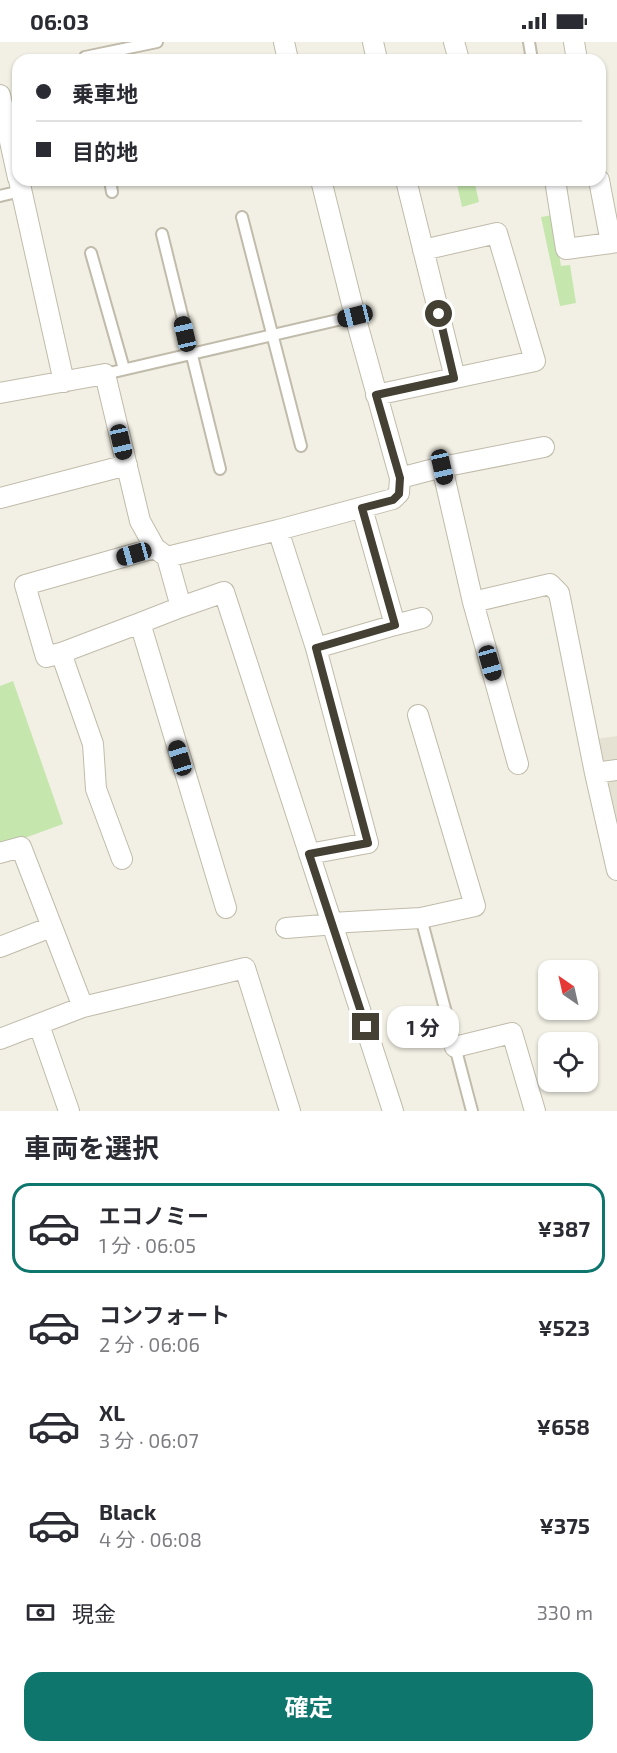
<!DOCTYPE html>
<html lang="ja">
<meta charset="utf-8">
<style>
body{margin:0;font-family:"Exo 2","Noto Sans JP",sans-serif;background:#f2f2f3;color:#2b2b33;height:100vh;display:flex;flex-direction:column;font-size:22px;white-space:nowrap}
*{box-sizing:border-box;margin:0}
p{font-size:20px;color:#7c7c81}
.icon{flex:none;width:33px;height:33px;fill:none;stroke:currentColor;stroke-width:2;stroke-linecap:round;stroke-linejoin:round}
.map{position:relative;height:1069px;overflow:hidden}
.details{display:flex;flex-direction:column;background:#fff;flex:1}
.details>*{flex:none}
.banner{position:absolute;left:12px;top:12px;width:594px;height:132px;border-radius:18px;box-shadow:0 2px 4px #0004;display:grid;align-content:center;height:132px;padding:0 24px;background:#fff}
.needle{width:39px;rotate:326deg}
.controls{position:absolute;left:538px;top:918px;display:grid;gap:12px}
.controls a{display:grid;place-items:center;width:60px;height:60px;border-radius:12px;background:#fff;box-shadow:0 2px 4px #0004;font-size:30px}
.end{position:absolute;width:27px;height:27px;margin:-14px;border:8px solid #444034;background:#fff;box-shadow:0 0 0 3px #fff}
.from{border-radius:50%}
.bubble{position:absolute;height:42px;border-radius:18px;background:#fff;box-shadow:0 2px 4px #0004;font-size:20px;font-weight:700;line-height:42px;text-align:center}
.car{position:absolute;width:18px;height:36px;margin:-18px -9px;border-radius:8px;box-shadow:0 0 4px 2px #0007;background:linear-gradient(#222 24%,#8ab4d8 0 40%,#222 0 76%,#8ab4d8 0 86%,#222 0)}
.banner b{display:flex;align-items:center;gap:21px;height:57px;font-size:22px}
.banner b+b{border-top:2px solid #e1e1e2}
.banner i{width:15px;height:15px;background:#2b2b33}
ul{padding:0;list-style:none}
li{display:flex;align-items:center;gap:18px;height:90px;margin:0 12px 9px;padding:0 12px;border:3px solid transparent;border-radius:18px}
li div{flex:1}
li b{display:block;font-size:22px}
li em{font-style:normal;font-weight:700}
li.on{border-color:#0f766e}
li>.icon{width:54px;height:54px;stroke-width:1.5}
h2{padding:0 24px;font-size:27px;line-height:72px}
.pay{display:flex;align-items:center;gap:15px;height:66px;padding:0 24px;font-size:22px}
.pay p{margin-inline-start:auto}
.primary-button{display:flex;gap:12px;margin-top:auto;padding:12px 24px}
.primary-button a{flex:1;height:69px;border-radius:18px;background:#0f766e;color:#fff;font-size:24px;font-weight:700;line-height:69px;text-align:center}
.status{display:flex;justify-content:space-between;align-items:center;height:42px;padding:0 30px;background:#fff;direction:ltr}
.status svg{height:16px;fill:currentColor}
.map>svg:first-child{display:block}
.residential{fill:#e6e2d3}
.green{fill:#c5e6ad}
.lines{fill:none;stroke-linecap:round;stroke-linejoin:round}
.lane-casing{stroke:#c0bbaa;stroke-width:14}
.street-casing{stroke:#c0bbaa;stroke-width:22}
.lane{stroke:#fff;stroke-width:10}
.street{stroke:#fff;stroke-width:20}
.route{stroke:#444034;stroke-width:8}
</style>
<div class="status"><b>06:03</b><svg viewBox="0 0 49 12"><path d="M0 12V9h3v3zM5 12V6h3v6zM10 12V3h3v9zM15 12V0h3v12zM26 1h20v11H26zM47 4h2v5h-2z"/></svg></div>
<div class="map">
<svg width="617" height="1069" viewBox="0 0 617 1069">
<rect width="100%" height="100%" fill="#f2f0e4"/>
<path class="residential" d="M 617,694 L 617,797 L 595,697 Z"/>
<path class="green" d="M 456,138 L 474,138 L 479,160 L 462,165 Z
M 553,173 L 561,224 L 570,223 L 576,261 L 560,264 L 541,175 Z
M 13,639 L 63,782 L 0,805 L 0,644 Z"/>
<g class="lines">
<defs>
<path id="lane" d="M 529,0 L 532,18
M 86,18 L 85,15 L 157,0
M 110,138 L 112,150
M 0,154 L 21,149
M 242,175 L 301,404
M 162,192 L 220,427
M 91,211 L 124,327
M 105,332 L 355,274
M 421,876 L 472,1069"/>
<path id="street" d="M 284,0 L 288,18
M 373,0 L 377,18
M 454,0 L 459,18
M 574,0 L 577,18
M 0,53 L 18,136
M 19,138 L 64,340
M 406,138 L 455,336 L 535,319 L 497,191 L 423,208
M 555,138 L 566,207 L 611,201
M 599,138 L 611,201 L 617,200
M 0,351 L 105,332 L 140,479 L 155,506
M 376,353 L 455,336
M 442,425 L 473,560 L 518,722
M 400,436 L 442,425 L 544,405
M 0,456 L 127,423
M 278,488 L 316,606 L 368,801 L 309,812
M 167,515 L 181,565 L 140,581 L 226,866
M 473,560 L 550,542 L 559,551 L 595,731 L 617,828
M 181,565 L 224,550 L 393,1069
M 395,583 L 422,576
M 316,606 L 395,583 L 362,466
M 61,611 L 140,581
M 595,731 L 617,728
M 0,811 L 21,805 L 83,965
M 122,817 L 96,747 L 93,702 L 61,611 L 46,615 L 25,543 L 155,506 L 167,515 L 278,488 L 393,457 L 399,451 L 400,436 L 355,274 L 321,138
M 286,886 L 323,883 L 331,881 L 421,876 L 475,864 L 418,673
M 0,905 L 51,885
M 39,983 L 69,1069
M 0,997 L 83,965 L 245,926 L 290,1069
M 455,1005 L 512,991 L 535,1069"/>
</defs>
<use href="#lane" class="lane-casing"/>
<use href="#street" class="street-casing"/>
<use href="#lane" class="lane"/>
<use href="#street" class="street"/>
</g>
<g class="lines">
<path class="route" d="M 366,985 L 309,812 L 368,801 L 316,606 L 395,583 L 362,466 L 393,458 L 399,452 L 400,436 L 376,353 L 454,336 L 439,272"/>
</g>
</svg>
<div class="controls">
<a><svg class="needle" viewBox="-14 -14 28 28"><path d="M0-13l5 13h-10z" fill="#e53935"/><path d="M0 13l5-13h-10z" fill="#7c7c81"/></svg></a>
<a><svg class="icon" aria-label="locate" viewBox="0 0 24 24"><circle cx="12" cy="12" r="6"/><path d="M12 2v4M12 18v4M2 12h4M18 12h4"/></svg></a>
</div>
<i class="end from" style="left:439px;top:272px"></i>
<i class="end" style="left:366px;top:985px"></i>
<div class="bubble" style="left:387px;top:964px;width:72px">1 分</div>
<i class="car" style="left:355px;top:274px;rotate:256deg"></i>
<i class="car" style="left:185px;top:292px;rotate:347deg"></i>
<i class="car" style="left:121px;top:400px;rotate:167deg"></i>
<i class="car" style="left:442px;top:425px;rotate:167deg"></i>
<i class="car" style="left:134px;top:512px;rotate:254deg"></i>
<i class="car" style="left:490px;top:621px;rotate:164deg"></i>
<i class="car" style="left:180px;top:716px;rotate:343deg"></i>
<div class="banner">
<b><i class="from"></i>乗車地</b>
<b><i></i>目的地</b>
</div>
</div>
<section class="details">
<h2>車両を選択</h2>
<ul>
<li class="on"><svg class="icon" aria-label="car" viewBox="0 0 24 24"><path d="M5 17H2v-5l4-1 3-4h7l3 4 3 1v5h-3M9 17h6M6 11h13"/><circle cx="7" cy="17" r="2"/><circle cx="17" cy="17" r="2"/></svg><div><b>エコノミー</b><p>1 分 · 06:05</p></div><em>¥387</em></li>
<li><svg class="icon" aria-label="car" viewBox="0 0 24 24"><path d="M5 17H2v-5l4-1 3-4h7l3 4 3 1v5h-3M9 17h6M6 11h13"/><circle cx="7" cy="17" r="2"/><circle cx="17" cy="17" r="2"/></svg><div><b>コンフォート</b><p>2 分 · 06:06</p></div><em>¥523</em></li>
<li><svg class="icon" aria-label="car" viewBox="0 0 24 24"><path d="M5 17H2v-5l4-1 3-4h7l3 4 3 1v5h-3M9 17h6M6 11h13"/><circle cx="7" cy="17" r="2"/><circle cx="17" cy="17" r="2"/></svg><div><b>XL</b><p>3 分 · 06:07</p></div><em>¥658</em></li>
<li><svg class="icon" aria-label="car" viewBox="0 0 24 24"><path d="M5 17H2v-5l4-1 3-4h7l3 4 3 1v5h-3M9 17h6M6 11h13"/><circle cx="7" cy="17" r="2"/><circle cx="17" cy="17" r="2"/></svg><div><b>Black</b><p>4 分 · 06:08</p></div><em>¥375</em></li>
</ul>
<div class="pay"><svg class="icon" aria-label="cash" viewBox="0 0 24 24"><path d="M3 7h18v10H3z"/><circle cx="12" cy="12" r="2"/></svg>現金<p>330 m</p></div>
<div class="primary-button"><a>確定</a></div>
</section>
